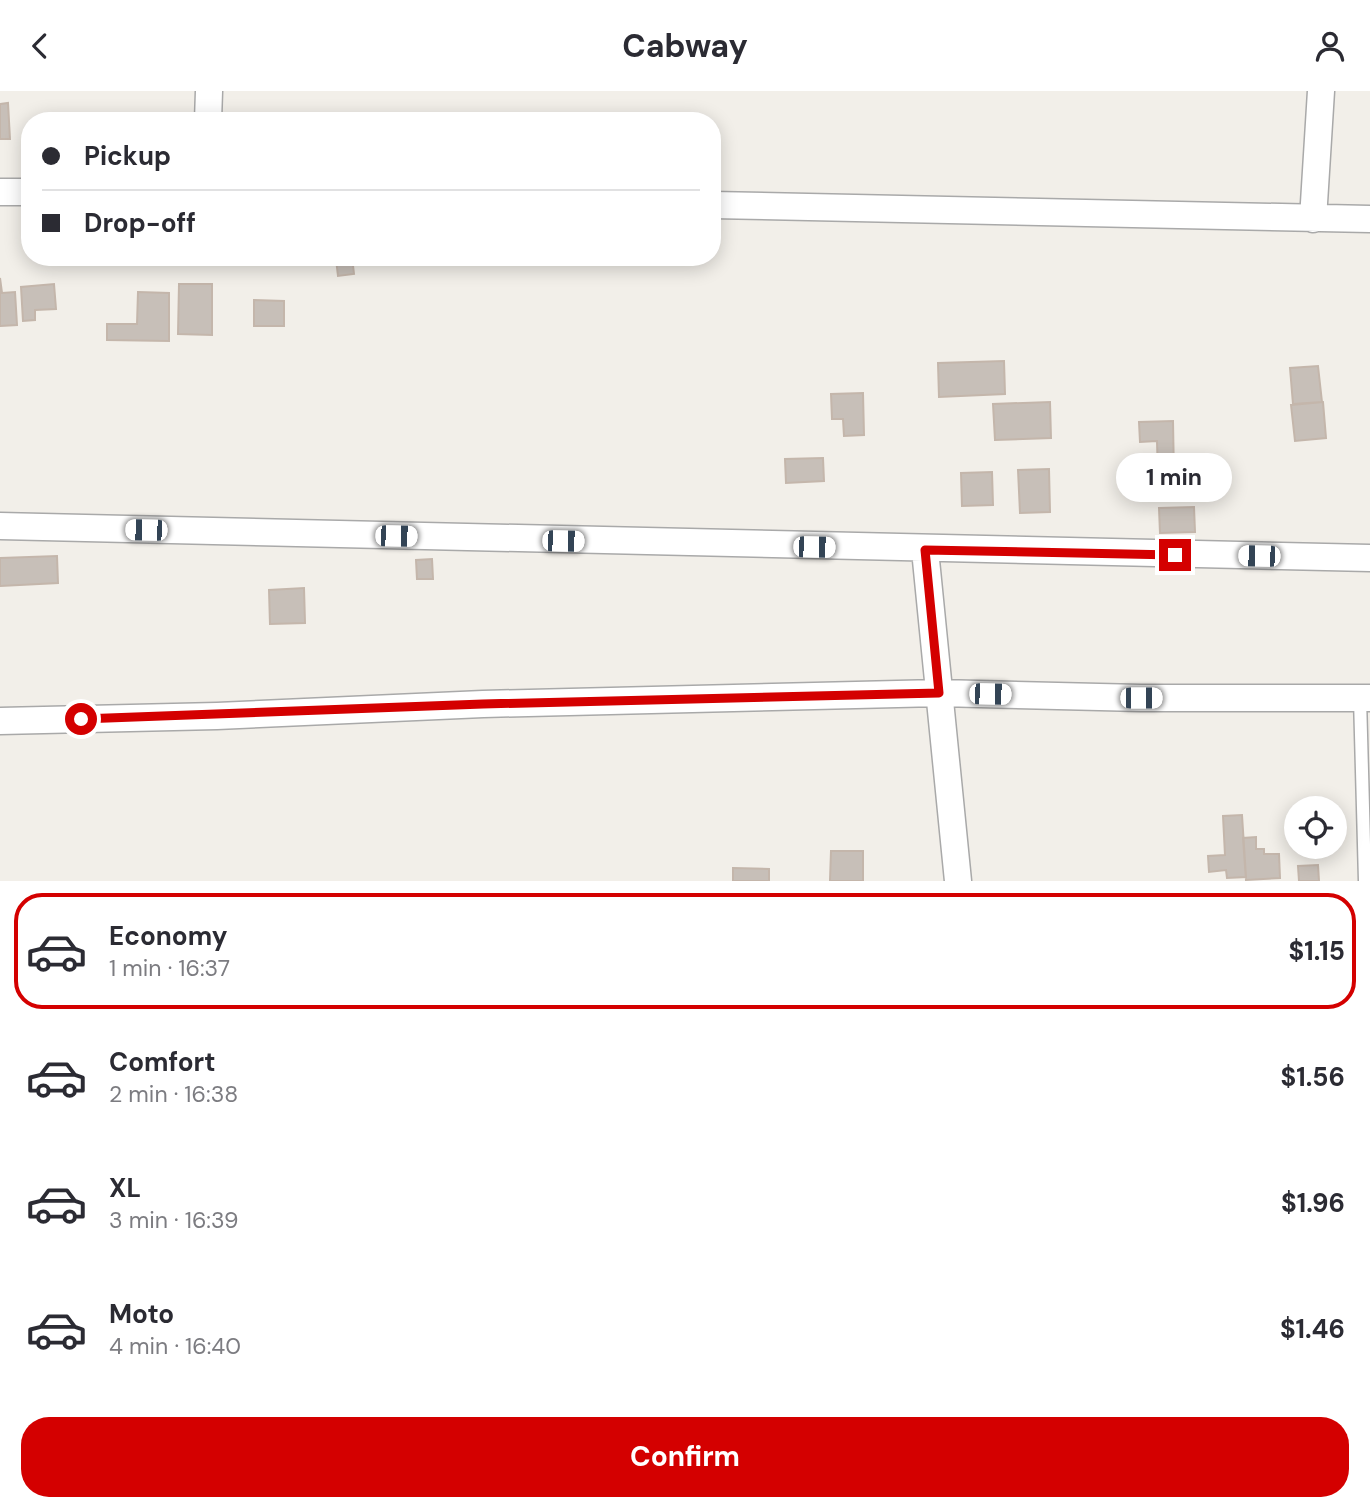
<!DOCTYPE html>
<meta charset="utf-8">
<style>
body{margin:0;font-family:"DM Sans",sans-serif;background:#f7f7f7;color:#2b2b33;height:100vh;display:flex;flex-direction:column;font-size:26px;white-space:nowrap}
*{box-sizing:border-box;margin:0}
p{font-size:23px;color:#7c7c81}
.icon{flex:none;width:38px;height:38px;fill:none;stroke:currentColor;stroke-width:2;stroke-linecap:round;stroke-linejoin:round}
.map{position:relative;height:790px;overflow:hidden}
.side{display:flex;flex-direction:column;background:#fff;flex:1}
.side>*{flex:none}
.banner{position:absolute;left:21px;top:21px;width:700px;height:154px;border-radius:28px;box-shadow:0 4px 18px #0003;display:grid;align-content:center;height:154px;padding:0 21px;background:#fff}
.controls{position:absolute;left:1284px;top:705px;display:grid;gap:14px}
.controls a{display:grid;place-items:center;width:63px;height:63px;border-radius:50%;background:#fff;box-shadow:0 4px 18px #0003;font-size:35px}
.end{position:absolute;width:32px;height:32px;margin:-16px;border:9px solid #d40000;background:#fff;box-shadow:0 0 0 4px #fff}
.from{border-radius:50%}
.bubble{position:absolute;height:49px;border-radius:24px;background:#fff;box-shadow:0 4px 18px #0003;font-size:23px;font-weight:700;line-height:49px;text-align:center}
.car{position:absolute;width:21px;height:42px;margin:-21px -10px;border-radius:9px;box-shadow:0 0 5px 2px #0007;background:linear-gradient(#fff 24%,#345 0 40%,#fff 0 76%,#345 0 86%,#fff 0)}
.banner b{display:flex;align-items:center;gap:24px;height:66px;font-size:26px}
.banner b+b{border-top:2px solid #e1e1e2}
.banner i{width:18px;height:18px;background:#2b2b33}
ul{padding:12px 0 0;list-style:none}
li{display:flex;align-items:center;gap:21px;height:116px;margin:0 14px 10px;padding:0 7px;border:4px solid transparent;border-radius:28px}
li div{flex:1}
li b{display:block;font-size:26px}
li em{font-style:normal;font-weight:700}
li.active{border-color:#d40000}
li>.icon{width:63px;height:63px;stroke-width:1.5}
.cta{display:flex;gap:14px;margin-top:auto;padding:14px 21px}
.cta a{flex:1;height:80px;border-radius:28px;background:#d40000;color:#fff;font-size:28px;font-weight:700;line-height:80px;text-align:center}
header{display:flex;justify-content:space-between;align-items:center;height:91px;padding:0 21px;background:#fff;font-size:32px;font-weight:700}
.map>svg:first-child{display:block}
.building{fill:#c7bfb8;stroke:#c4b6ab;stroke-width:2}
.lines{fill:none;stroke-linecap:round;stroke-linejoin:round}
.service-casing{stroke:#a9a9a9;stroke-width:15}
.minor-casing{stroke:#a9a9a9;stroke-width:29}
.service{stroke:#fff;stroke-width:12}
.minor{stroke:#fff;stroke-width:26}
.route{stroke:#d40000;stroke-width:9}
</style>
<header><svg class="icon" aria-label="back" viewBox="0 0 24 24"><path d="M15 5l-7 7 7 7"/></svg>Cabway<svg class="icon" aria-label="person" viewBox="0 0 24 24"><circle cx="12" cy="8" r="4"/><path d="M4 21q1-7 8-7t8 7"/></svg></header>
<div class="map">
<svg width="1370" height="790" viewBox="0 0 1370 790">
<rect width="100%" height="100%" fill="#f2efe9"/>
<path class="building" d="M 8,12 L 10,48 L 0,48 L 0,13 Z
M 352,166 L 354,183 L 338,185 L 336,168 Z
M 0,187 L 2,202 L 15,201 L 17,234 L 0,235 Z
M 54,193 L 56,218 L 35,219 L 35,229 L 23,230 L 21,196 Z
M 179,193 L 212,193 L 212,244 L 178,243 Z
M 138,201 L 169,202 L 169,250 L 107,249 L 107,233 L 137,233 Z
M 254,209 L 284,210 L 284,235 L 254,235 Z
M 1004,270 L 1005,303 L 939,306 L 938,272 Z
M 1318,275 L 1322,311 L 1293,313 L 1290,277 Z
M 863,302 L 864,344 L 844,345 L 843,328 L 832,328 L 831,303 Z
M 1050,311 L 1051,347 L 995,349 L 993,313 Z
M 1323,311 L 1326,347 L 1295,350 L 1291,314 Z
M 1173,330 L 1174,386 L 1158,386 L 1157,350 L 1140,351 L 1139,331 Z
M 823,367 L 824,390 L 786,392 L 785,368 Z
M 1049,378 L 1050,421 L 1020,422 L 1018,379 Z
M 992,381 L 993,414 L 962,415 L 961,382 Z
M 1194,416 L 1195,441 L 1160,442 L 1159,417 Z
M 57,465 L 58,492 L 0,495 L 0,467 Z
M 432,468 L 433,488 L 417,488 L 416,469 Z
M 304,497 L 305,532 L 270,533 L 269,499 Z
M 1242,724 L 1246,786 L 1227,787 L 1226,779 L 1209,781 L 1208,765 L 1225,764 L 1223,725 Z
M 1256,746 L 1256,758 L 1264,758 L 1264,763 L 1279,763 L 1280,787 L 1246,789 L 1243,747 Z
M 831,760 L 863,760 L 863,790 L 830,790 Z
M 1318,774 L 1319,790 L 1299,790 L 1298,775 Z
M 733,777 L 769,778 L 769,790 L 733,790 Z"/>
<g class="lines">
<defs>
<path id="service" d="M 1360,607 L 1365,790"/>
<path id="minor" d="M 208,30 L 209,0
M 0,101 L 30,101
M 712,114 L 1370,128
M 1313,128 L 1321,0
M 0,435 L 1370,467
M 925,459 L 958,790
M 0,630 L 217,625 L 483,613 L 939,602 L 1141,607 L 1370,607"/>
</defs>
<use href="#service" class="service-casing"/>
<use href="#minor" class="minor-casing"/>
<use href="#service" class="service"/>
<use href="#minor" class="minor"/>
</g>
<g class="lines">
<path class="route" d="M 81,628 L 483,613 L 939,602 L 925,459 L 1175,464"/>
</g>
</svg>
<div class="controls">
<a><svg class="icon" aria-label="locate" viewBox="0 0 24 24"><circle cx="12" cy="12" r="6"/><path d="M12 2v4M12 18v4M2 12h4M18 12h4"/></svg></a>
</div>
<i class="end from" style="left:81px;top:628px"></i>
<i class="end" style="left:1175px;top:464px"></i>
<div class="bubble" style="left:1116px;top:362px;width:116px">1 min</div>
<i class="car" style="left:146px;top:439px;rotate:271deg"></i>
<i class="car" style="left:396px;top:445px;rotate:91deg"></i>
<i class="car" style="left:563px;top:450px;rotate:91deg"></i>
<i class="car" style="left:814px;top:456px;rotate:91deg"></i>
<i class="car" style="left:1259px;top:465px;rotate:271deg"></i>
<i class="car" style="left:990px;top:603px;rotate:91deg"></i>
<i class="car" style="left:1141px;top:607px;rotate:90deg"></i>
<div class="banner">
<b><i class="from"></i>Pickup</b>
<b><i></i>Drop-off</b>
</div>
</div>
<section class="side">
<ul>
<li class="active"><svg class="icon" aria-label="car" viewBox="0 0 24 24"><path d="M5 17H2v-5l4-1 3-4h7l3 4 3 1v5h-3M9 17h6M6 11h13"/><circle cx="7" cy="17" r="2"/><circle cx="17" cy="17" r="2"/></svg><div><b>Economy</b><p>1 min · 16:37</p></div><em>$1.15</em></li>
<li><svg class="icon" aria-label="car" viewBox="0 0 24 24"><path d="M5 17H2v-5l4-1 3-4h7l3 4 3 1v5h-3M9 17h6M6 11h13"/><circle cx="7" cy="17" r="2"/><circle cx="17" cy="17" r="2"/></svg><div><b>Comfort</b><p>2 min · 16:38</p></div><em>$1.56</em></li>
<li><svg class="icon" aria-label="car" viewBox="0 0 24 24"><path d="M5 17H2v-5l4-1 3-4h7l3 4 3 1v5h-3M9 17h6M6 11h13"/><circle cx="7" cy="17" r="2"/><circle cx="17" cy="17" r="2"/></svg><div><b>XL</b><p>3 min · 16:39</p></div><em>$1.96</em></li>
<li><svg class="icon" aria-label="car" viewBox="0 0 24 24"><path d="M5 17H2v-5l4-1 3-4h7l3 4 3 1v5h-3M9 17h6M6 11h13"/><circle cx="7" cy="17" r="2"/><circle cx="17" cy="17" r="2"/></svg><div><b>Moto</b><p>4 min · 16:40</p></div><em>$1.46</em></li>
</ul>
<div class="cta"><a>Confirm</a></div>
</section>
